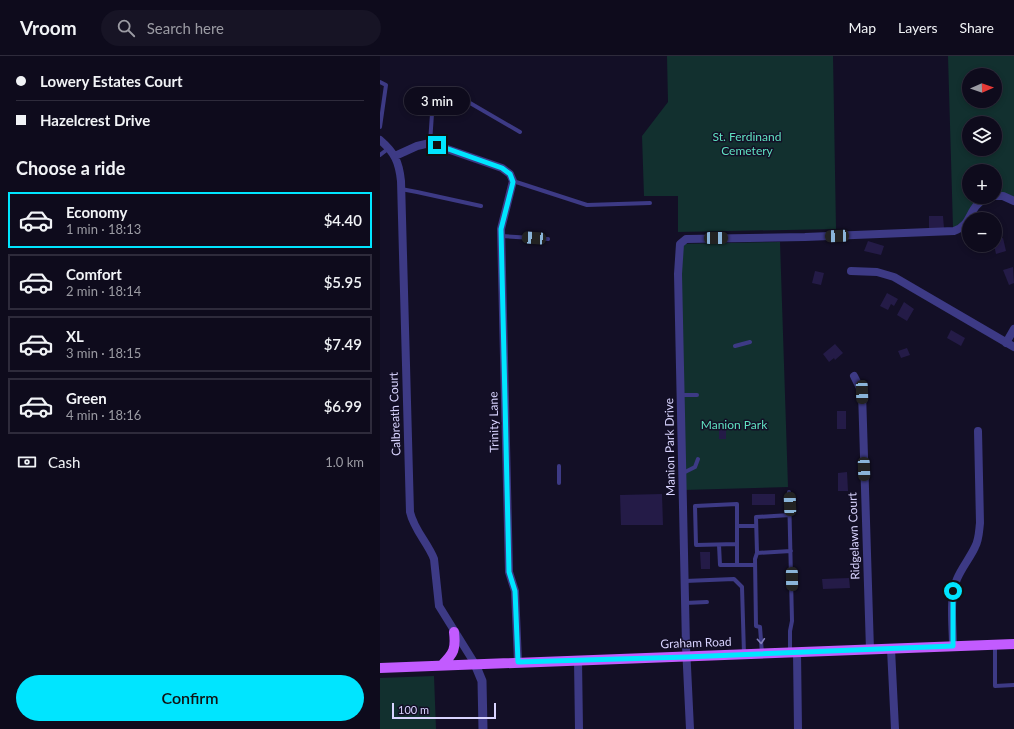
<!DOCTYPE html>
<meta charset="utf-8">
<style>
body{margin:0;font-family:Lato,sans-serif;background:#171425;color:#f1f3f6;height:100vh;display:flex;flex-direction:column;font-size:15px;white-space:nowrap}
*{box-sizing:border-box;margin:0}
p{font-size:13px;color:#9b9ba3}
.icon{flex:none;width:22px;height:22px;fill:none;stroke:currentColor;stroke-width:2;stroke-linecap:round;stroke-linejoin:round}
.map{position:relative;flex:1;overflow:hidden}
.drawer{display:flex;flex-direction:column;background:#0e0b1c;width:380px}
.drawer>*{flex:none}
.banner{display:grid;align-content:center;height:88px;padding:0 16px;background:#0e0b1c}
.needle{width:26px;rotate:88deg}
.buttons{position:absolute;left:582px;top:12px;display:grid;gap:8px}
.buttons a{display:grid;place-items:center;width:40px;height:40px;border-radius:50%;background:#0e0b1c;box-shadow:0 2px 6px #0003,0 0 0 1px #2e2b3b;font-size:20px}
.scale{position:absolute;left:12px;bottom:10px;width:104px;box-sizing:border-box;padding-left:4px;border:2px solid #d9d4ff;border-top:0;font-size:11px;line-height:14px;white-space:nowrap;color:#d9d4ff;-webkit-text-stroke:3px #130f26;paint-order:stroke}
.end{position:absolute;width:18px;height:18px;margin:-9px;border:5px solid #00e5ff;background:#111;box-shadow:0 0 0 2px #111}
.from{border-radius:50%}
.bubble{position:absolute;height:28px;border-radius:14px;background:#0e0b1c;box-shadow:0 2px 6px #0003,0 0 0 1px #2e2b3b;font-size:13px;font-weight:600;line-height:28px;text-align:center}
.car{position:absolute;width:12px;height:24px;margin:-12px -6px;border-radius:5px;box-shadow:0 0 3px 1px #0007;background:linear-gradient(#222 24%,#8ab4d8 0 40%,#222 0 76%,#8ab4d8 0 86%,#222 0)}
.banner b{display:flex;align-items:center;gap:14px;height:38px;font-size:15px}
.banner b+b{border-top:1px solid #2e2b3b}
.banner i{width:10px;height:10px;background:#f1f3f6}
ul{padding:0;list-style:none}
li{display:flex;align-items:center;gap:12px;height:56px;margin:0 8px 6px;padding:0 8px;border:2px solid #2e2b3b;border-radius:0px}
li div{flex:1}
li b{display:block;font-size:15px}
li em{font-style:normal;font-weight:600}
li.active{border-color:#00e5ff}
li>.icon{width:36px;height:36px;stroke-width:1.5}
h2{padding:0 16px;font-size:18px;line-height:48px}
.pay{display:flex;align-items:center;gap:10px;height:44px;padding:0 16px;font-size:15px}
.pay p{margin-inline-start:auto}
.action{display:flex;gap:8px;margin-top:auto;padding:8px 16px}
.action a{flex:1;height:46px;border-radius:24px;background:#00e5ff;color:#111;font-size:16px;font-weight:600;line-height:46px;text-align:center}
header{display:flex;align-items:center;gap:24px;box-sizing:border-box;height:56px;padding:0 20px;background:#0e0b1c;border-bottom:1px solid #2e2b3b}
header strong{font-size:19px}
nav{display:flex;gap:22px;margin-inline-start:auto;font-size:14px}
.search{width:280px;height:36px;background:#171425;display:flex;align-items:center;gap:10px;box-sizing:border-box;padding:0 14px;border-radius:22px;color:#9b9ba3;font-size:15px}
main{display:flex;flex:1;min-height:0}
.map>svg:first-child{display:block}
.green{fill:#12302f;fill-rule:evenodd}
.building{fill:#241b47}
.lines{fill:none;stroke-linecap:round;stroke-linejoin:round}
.service{stroke:#3d3a85;stroke-width:4}
.minor{stroke:#3d3a85;stroke-width:8}
.tertiary{stroke:#3d3a85;stroke-width:9}
.primary{stroke:#c25bff;stroke-width:10}
.oneway{stroke:#837fbc}
.route{stroke:#00e5ff;stroke-width:5}
.labels{text-anchor:middle;stroke-width:3;stroke-linejoin:round;paint-order:stroke}
.park-label{font-size:12px;fill:#5fe0c0;stroke:#130f26}
.street-label{font-size:12px;fill:#d9d4ff;stroke:#130f26}
</style>
<header>
<strong>Vroom</strong>
<div class="search"><svg class="icon" aria-label="search" viewBox="0 0 24 24"><circle cx="10" cy="10" r="6"/><path d="M15 15l6 6"/></svg>Search here</div>
<nav><a>Map</a><a>Layers</a><a>Share</a></nav>
</header>
<main>
<section class="drawer">
<div class="banner">
<b><i class="from"></i>Lowery Estates Court</b>
<b><i></i>Hazelcrest Drive</b>
</div>
<h2>Choose a ride</h2>
<ul>
<li class="active"><svg class="icon" aria-label="car" viewBox="0 0 24 24"><path d="M5 17H2v-5l4-1 3-4h7l3 4 3 1v5h-3M9 17h6M6 11h13"/><circle cx="7" cy="17" r="2"/><circle cx="17" cy="17" r="2"/></svg><div><b>Economy</b><p>1 min · 18:13</p></div><em>$4.40</em></li>
<li><svg class="icon" aria-label="car" viewBox="0 0 24 24"><path d="M5 17H2v-5l4-1 3-4h7l3 4 3 1v5h-3M9 17h6M6 11h13"/><circle cx="7" cy="17" r="2"/><circle cx="17" cy="17" r="2"/></svg><div><b>Comfort</b><p>2 min · 18:14</p></div><em>$5.95</em></li>
<li><svg class="icon" aria-label="car" viewBox="0 0 24 24"><path d="M5 17H2v-5l4-1 3-4h7l3 4 3 1v5h-3M9 17h6M6 11h13"/><circle cx="7" cy="17" r="2"/><circle cx="17" cy="17" r="2"/></svg><div><b>XL</b><p>3 min · 18:15</p></div><em>$7.49</em></li>
<li><svg class="icon" aria-label="car" viewBox="0 0 24 24"><path d="M5 17H2v-5l4-1 3-4h7l3 4 3 1v5h-3M9 17h6M6 11h13"/><circle cx="7" cy="17" r="2"/><circle cx="17" cy="17" r="2"/></svg><div><b>Green</b><p>4 min · 18:16</p></div><em>$6.99</em></li>
</ul>
<div class="pay"><svg class="icon" aria-label="cash" viewBox="0 0 24 24"><path d="M3 7h18v10H3z"/><circle cx="12" cy="12" r="2"/></svg>Cash<p>1.0 km</p></div>
<div class="action"><a>Confirm</a></div>
</section>
<div class="map">
<svg width="634" height="673" viewBox="0 0 634 673">
<rect width="100%" height="100%" fill="#130f26"/>
<path class="green" d="M 287,0 L 453,0 L 456,173 L 298,176 L 298,140 L 264,140 L 262,80 L 288,46 Z
M 568,0 L 634,0 L 634,145 L 615,140 L 615,115 L 589,115 L 589,141 L 611,141 L 589,162 L 573,172 ZM 589,19 L 615,19 L 615,45 L 589,45 ZM 589,67 L 615,67 L 615,93 L 589,93 Z
M 400,186 L 408,431 L 303,434 L 297,188 Z
M 54,620 L 56,673 L 0,673 L 0,622 Z"/>
<path class="building" d="M 549,160 L 563,160 L 564,172 L 549,172 Z
M 623,182 L 626,195 L 616,198 L 614,189 L 615,189 L 615,184 Z
M 488,185 L 504,190 L 501,199 L 484,195 Z
M 633,211 L 634,227 L 629,229 L 623,214 Z
M 435,215 L 444,217 L 441,229 L 432,227 Z
M 507,237 L 518,243 L 514,250 L 511,248 L 508,254 L 500,250 Z
M 524,246 L 534,253 L 527,265 L 517,259 Z
M 571,274 L 585,282 L 581,290 L 567,282 Z
M 455,288 L 463,297 L 455,304 L 454,302 L 449,306 L 443,298 Z
M 527,292 L 530,299 L 521,302 L 518,295 Z
M 457,355 L 466,355 L 466,373 L 457,373 Z
M 339,370 L 346,370 L 346,383 L 339,383 Z
M 467,416 L 468,435 L 458,435 L 458,417 Z
M 282,438 L 283,469 L 241,469 L 240,439 Z
M 372,438 L 395,438 L 395,449 L 372,449 Z
M 320,496 L 330,496 L 330,513 L 321,513 Z
M 469,522 L 470,532 L 443,533 L 442,523 Z"/>
<g class="lines">
<path class="service" d="M 0,26 L 6,29 L 0,71
M 50,87 L 53,43 L 58,37 L 66,33 L 140,76
M 0,99 L 9,92
M 133,125 L 207,149 L 270,147
M 21,133 L 37,136 L 101,150
M 121,180 L 168,183
M 355,290 L 370,286
M 301,339 L 317,339
M 179,410 L 179,427
M 303,417 L 315,411 L 318,403
M 409,436 L 412,565 L 410,575 L 410,596
M 410,459 L 376,461 L 377,497 L 411,495
M 357,470 L 376,470
M 357,488 L 357,448 L 315,450 L 316,489 L 357,488 L 357,509
M 339,489 L 340,509 L 375,509
M 377,497 L 375,503 L 376,570 L 380,571 L 382,598
M 305,525 L 354,523 L 362,531 L 364,598
M 305,547 L 327,546
M 615,589 L 615,630 L 634,629"/>
<path class="minor" d="M 0,84 C 15,97 19,106 21,125 L 30,456 C 34,474 48,487 54,503 L 59,550 L 95,608
M 15,100 L 37,90 L 50,87 L 122,112 L 130,118 L 133,125 L 121,173 L 129,516 L 135,535 L 138,606
M 615,140 L 623,140 L 634,145
M 471,215 L 497,216 L 514,221 L 634,291
M 626,287 L 634,273
M 474,320 L 482,336 L 490,594
M 573,590 C 573,570 569,542 577,523 C 582,511 590,502 595,491 C 599,484 599,475 600,467 L 598,375
M 511,593 L 515,673
M 417,596 L 418,673
M 198,604 L 199,673
M 310,673 L 306,590 L 298,218 L 300,188 L 306,183 L 425,181 L 574,175 C 595,168 586,148 611,141"/>
<path class="tertiary" d="M 95,608 L 102,625 L 103,673"/>
<path class="primary" d="M 62,609 C 74,597 76,593 74,576
M 0,612 L 634,588"/>
</g>
<defs><path id="oneway-chevron" d="M-2-3.5L2.5 0L-2 3.5" fill="none" stroke-width="1.6" stroke-linecap="round" stroke-linejoin="round"/></defs>
<use class="oneway" href="#oneway-chevron" transform="translate(381 585) rotate(86)"/>
<g class="lines">
<path class="route" d="M 57,89 L 122,112 L 130,118 L 133,126 L 121,173 L 129,516 L 135,535 L 138,606 L 306,601 L 573,590 L 573,535"/>
</g>
<g class="labels">
<g class="park-label">
<text x="367" y="85">St. Ferdinand<tspan x="367" dy="14">Cemetery</tspan></text>
<text x="354" y="373">Manion Park</text>
</g>
<g class="street-label">
<text transform="translate(15 358) rotate(-92)" y="4">Calbreath Court</text>
<text transform="translate(114 366) rotate(-91)" y="4">Trinity Lane</text>
<text transform="translate(290 391) rotate(-91)" y="4">Manion Park Drive</text>
<text transform="translate(474 480) rotate(-92)" y="4">Ridgelawn Court</text>
<text transform="translate(316 587) rotate(-2)" y="4">Graham Road</text>
</g>
</g>
</svg>
<div class="buttons">
<a><svg class="needle" viewBox="-14 -14 28 28"><path d="M0-13l5 13h-10z" fill="#e53935"/><path d="M0 13l5-13h-10z" fill="#9b9ba3"/></svg></a>
<a><svg class="icon" aria-label="layers" viewBox="0 0 24 24"><path d="M12 4l9 5-9 5-9-5zM3 14l9 5 9-5"/></svg></a>
<a>+</a>
<a>−</a>
</div>
<div class="scale">100 m</div>
<i class="end from" style="left:573px;top:535px"></i>
<i class="end" style="left:57px;top:89px"></i>
<div class="bubble" style="left:24px;top:31px;width:66px">3 min</div>
<i class="car" style="left:457px;top:180px;rotate:268deg"></i>
<i class="car" style="left:154px;top:182px;rotate:274deg"></i>
<i class="car" style="left:336px;top:182px;rotate:89deg"></i>
<i class="car" style="left:482px;top:336px;rotate:178deg"></i>
<i class="car" style="left:484px;top:413px;rotate:178deg"></i>
<i class="car" style="left:410px;top:448px;rotate:358deg"></i>
<i class="car" style="left:412px;top:523px;rotate:179deg"></i>
</div>
</main>
